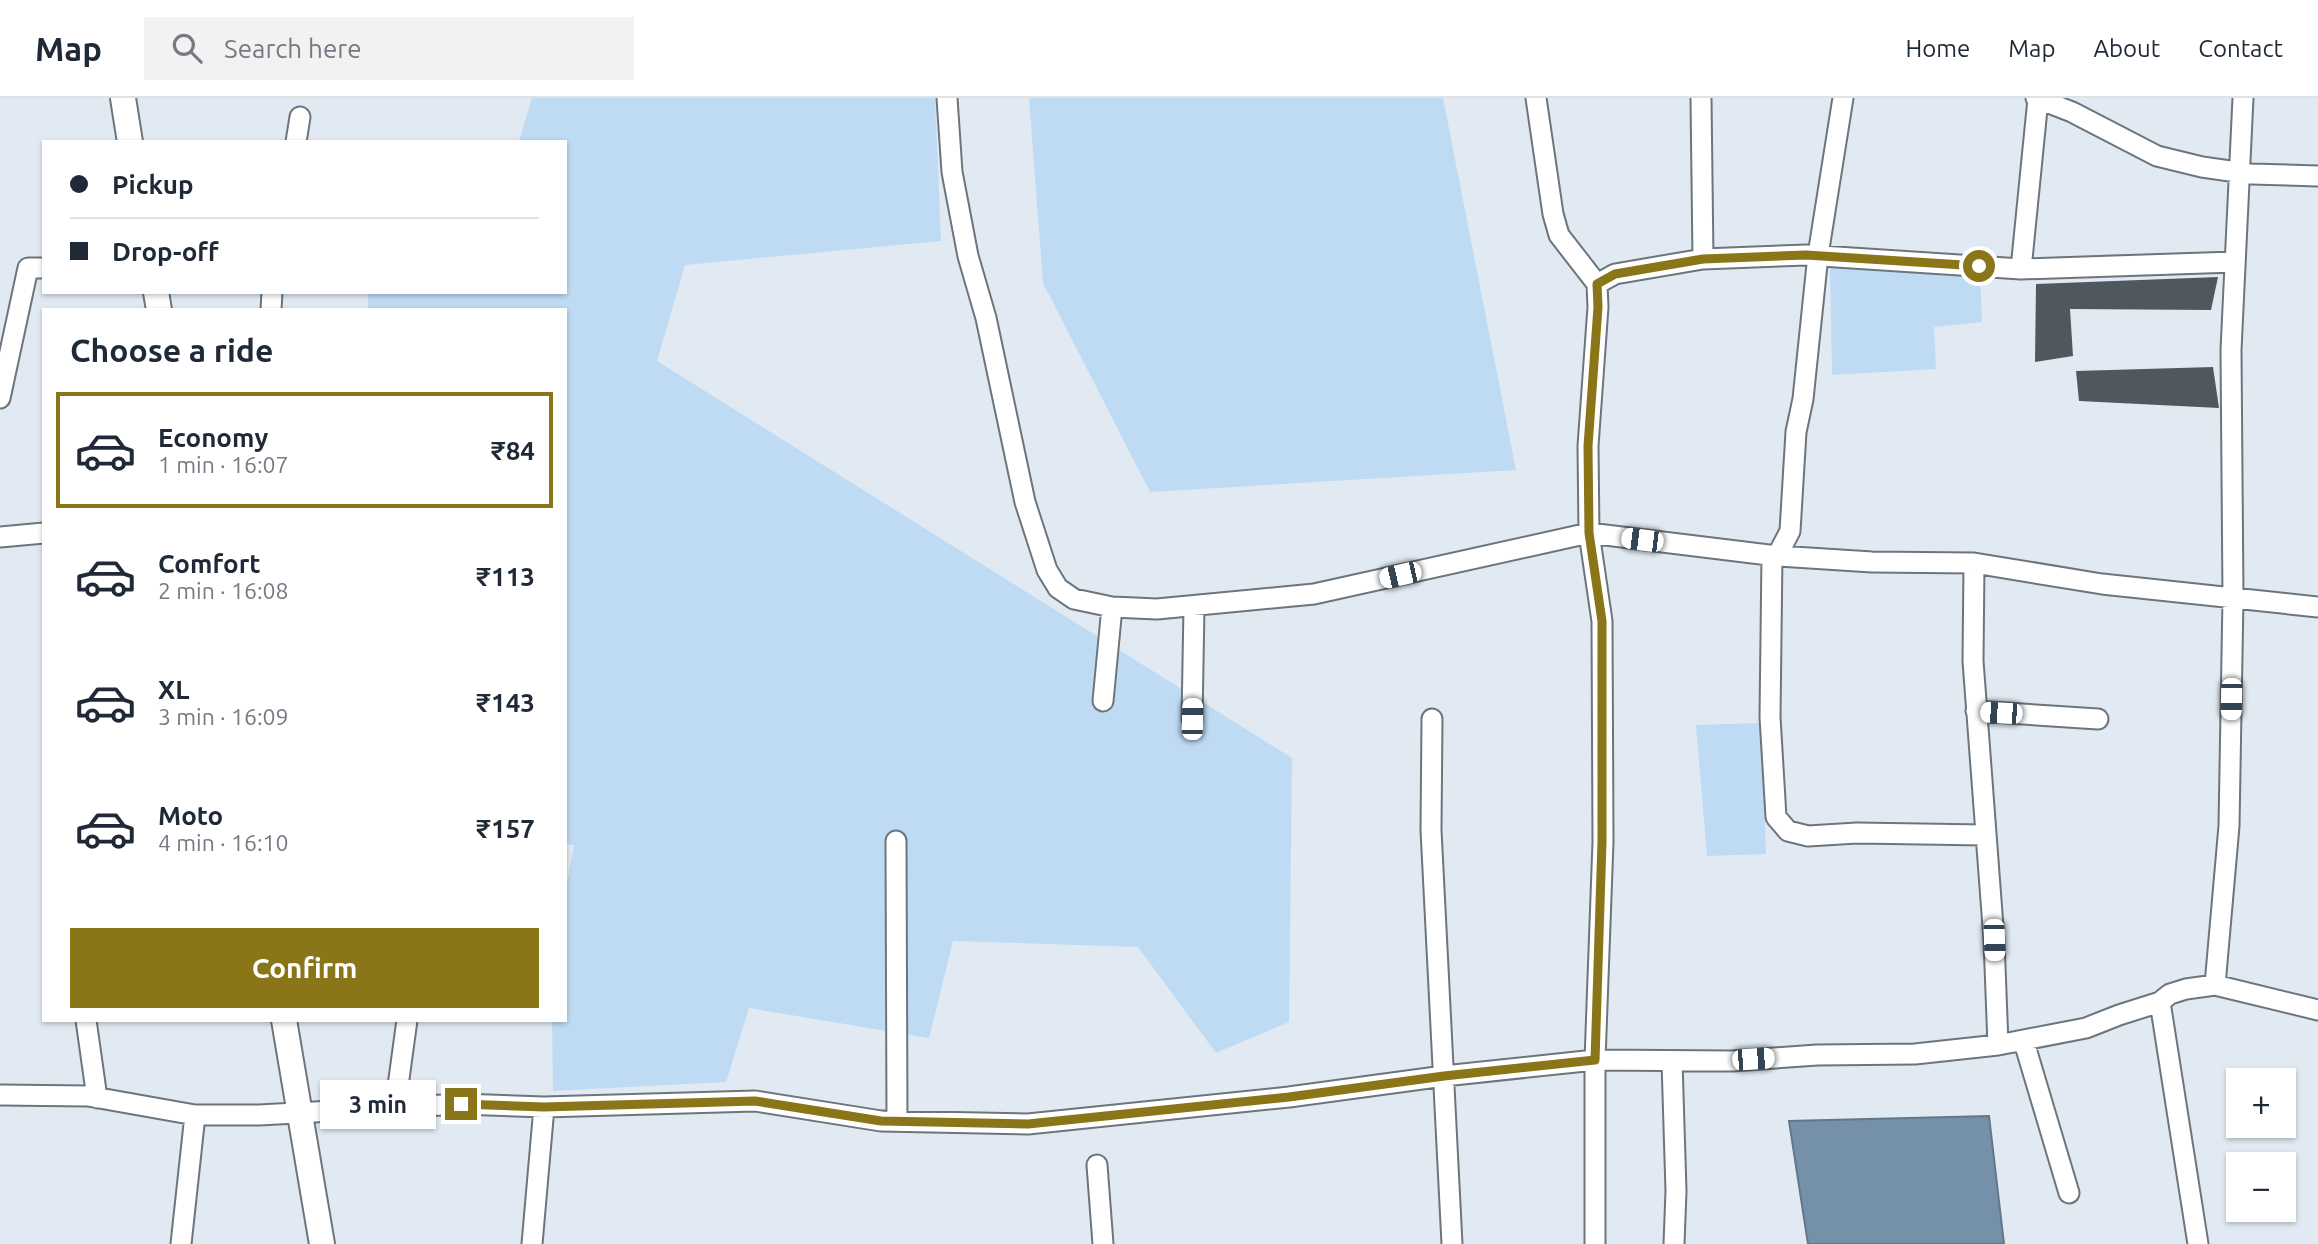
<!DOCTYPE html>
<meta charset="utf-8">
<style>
body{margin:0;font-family:Ubuntu,sans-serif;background:#f2f2f3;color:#1f2937;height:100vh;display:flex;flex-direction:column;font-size:26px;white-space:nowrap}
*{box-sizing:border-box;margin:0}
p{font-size:23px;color:#747a83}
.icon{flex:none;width:38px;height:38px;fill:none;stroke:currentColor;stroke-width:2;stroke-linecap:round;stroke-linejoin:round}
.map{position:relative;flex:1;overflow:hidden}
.side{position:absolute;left:42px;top:210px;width:525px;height:714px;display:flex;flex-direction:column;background:#fff;border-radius:0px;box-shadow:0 2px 5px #0004}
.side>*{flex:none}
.top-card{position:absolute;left:42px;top:42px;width:525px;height:154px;border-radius:0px;box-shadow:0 2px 5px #0004;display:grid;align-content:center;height:154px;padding:0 28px;background:#fff}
.buttons{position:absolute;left:2226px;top:970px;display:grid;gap:14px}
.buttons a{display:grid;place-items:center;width:70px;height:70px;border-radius:0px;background:#fff;box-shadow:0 2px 5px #0004;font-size:35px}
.end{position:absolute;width:32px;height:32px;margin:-16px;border:9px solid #8a7518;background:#fff;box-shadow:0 0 0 4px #fff}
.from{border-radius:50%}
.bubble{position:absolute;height:49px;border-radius:0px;background:#fff;box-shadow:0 2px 5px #0004;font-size:23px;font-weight:700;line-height:49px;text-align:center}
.car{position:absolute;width:21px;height:42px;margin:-21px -10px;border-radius:9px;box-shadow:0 0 5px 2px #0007;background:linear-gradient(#fff 24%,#345 0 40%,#fff 0 76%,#345 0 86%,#fff 0)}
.top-card b{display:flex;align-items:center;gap:24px;height:66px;font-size:26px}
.top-card b+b{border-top:2px solid #e0e1e3}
.top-card i{width:18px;height:18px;background:#1f2937}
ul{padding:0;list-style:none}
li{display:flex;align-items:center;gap:21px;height:116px;margin:0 14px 10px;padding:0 14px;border:4px solid transparent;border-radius:0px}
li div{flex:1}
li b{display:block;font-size:26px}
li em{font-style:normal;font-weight:700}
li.selected{border-color:#8a7518}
li>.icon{width:63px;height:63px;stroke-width:1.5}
h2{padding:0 28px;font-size:32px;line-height:84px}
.button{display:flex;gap:14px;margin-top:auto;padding:14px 28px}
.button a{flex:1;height:80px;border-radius:0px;background:#8a7518;color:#fff;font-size:28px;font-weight:700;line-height:80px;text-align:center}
header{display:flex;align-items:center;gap:42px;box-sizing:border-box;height:98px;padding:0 35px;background:#fff;border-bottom:2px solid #e0e1e3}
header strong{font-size:33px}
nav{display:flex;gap:38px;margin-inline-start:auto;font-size:24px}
.search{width:490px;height:63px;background:#f2f2f3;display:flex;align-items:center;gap:18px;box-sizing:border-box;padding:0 24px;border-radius:0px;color:#747a83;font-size:26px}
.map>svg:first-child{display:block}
.green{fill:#bedbf3}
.water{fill:#7591a9;stroke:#627789;stroke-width:2}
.building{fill:#50585e}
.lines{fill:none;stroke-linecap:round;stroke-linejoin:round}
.minor-casing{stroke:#6d757c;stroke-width:23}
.major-casing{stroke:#6d757c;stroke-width:28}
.minor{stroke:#fff;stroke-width:19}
.major{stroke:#fff;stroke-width:24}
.route{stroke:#8a7518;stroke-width:9}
</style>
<header>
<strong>Map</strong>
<div class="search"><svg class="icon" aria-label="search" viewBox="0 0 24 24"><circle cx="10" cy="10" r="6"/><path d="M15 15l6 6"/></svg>Search here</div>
<nav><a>Home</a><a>Map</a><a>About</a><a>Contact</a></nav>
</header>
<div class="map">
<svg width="2318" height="1146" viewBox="0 0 2318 1146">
<rect width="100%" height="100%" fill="#e1eaf2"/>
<path class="green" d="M 532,0 L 935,0 L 941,143 L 685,167 L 657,263 L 1292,660 L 1289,924 L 1216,955 L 1138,849 L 953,843 L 929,940 L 749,910 L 726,984 L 553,993 L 552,922 L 565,922 L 565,796 L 574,747 L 565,746 L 565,212 L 368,212 L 368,194 L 565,194 L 565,44 L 508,44 L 519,43 Z
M 1029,0 L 1443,0 L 1516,372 L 1150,394 L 1043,185 Z
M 1830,168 L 1980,178 L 1982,224 L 1934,229 L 1936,271 L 1832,277 Z
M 1761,625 L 1766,756 L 1707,758 L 1696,627 Z"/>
<path class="water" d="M 1989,1018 L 2004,1146 L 1808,1146 L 1789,1023 Z"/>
<path class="building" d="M 2218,179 L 2211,212 L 2070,211 L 2073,258 L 2035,264 L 2036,186 Z
M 2213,269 L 2219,310 L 2079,303 L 2076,273 Z"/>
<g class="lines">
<defs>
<path id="minor" d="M 947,0 L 952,74 L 968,158 L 986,220 L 1025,404 L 1047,472 L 1058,490 L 1074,501 L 1112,509 L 1157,511 L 1314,496 L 1589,435 L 1777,458 L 1872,464 L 1974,465 L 2102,486 L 2318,509
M 1536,0 L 1553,116 L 1559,137 L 1597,186 L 1598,209 L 1588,348 L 1589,435 L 1602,523 L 1603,744 L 1595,962 L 1595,1146
M 1701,0 L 1703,161 L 1806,157 L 2021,171 L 2235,164
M 2036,0 L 2072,14 L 2157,58 L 2202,69 L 2251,76 L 2318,78
M 296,44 L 300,19
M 2021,171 L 2038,1
M 1597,186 L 1615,176 L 1703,161
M 271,212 L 272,194
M 0,300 L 28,170 L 44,170
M 0,439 L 44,435
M 1772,457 L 1770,619 L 1776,719 L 1788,733 L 1808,738 L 1857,735 L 1985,737
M 1777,458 L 1790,433 L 1796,334 L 1803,301 L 1818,157 L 1843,0
M 1974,465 L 1973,563 L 1994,842 L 1998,947
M 1103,603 L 1112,509
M 1976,613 L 2098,621
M 1192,621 L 1194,509
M 1432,621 L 1431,732 L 1452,1146
M 896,743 L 897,1023
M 2215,887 L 2229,728 L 2233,500 L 2231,252 L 2243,0
M 2160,904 L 2198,1146
M 86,922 L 97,1000
M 2024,944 L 2069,1095
M 1672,963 L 1676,1093 L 1674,1146
M 0,997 L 88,998 L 195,1017 L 259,1017 L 461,1006 L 544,1009 L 755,1003 L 881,1023 L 1028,1026 L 1289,999 L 1444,978 L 1595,962 L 1732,963 L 1817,957 L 1915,956 L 1998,947 L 2086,930 L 2119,917 L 2160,904 L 2170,896 L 2186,891 L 2215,887 L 2318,912
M 395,1010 L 407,922
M 1097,1067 L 1103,1146
M 181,1146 L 195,1017
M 532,1146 L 544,1009"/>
<path id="major" d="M 123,0 L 130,44
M 156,194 L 159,212
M 284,922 L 322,1146"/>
</defs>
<use href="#minor" class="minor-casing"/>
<use href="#major" class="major-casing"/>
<use href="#minor" class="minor"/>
<use href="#major" class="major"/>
</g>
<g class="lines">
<path class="route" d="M 461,1006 L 544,1009 L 755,1003 L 881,1023 L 1028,1026 L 1289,999 L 1444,978 L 1595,962 L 1602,744 L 1602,523 L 1589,435 L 1588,348 L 1598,209 L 1597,186 L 1615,176 L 1703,161 L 1806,157 L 1979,168"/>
</g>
</svg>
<div class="buttons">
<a>+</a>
<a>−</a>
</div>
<i class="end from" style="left:1979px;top:168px"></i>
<i class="end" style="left:461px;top:1006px"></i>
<div class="bubble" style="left:320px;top:982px;width:116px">3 min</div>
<i class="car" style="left:1642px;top:442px;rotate:277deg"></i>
<i class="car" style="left:1400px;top:477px;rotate:257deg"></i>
<i class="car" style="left:2231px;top:601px;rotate:181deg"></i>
<i class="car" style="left:2001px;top:615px;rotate:273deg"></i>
<i class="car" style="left:1192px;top:621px;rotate:1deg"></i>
<i class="car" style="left:1994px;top:842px;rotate:178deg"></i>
<i class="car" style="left:1753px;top:961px;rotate:86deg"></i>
<div class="top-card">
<b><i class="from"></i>Pickup</b>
<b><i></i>Drop-off</b>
</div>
<section class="side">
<h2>Choose a ride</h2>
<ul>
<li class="selected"><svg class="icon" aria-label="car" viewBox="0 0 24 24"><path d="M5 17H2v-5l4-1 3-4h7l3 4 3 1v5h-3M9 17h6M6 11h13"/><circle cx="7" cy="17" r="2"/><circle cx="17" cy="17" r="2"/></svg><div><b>Economy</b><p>1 min · 16:07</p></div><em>₹84</em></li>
<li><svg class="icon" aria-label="car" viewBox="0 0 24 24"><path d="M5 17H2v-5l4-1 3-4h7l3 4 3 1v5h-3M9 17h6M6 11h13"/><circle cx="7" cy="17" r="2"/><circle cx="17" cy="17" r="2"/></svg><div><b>Comfort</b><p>2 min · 16:08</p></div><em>₹113</em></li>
<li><svg class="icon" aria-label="car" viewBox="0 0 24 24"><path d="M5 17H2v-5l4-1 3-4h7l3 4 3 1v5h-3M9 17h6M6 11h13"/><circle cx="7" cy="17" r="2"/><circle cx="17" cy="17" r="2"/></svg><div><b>XL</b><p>3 min · 16:09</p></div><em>₹143</em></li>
<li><svg class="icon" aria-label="car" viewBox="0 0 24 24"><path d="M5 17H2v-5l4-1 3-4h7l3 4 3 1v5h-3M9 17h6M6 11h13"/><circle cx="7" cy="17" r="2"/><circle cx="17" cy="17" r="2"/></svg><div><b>Moto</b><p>4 min · 16:10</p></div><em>₹157</em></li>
</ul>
<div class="button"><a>Confirm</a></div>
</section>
</div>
